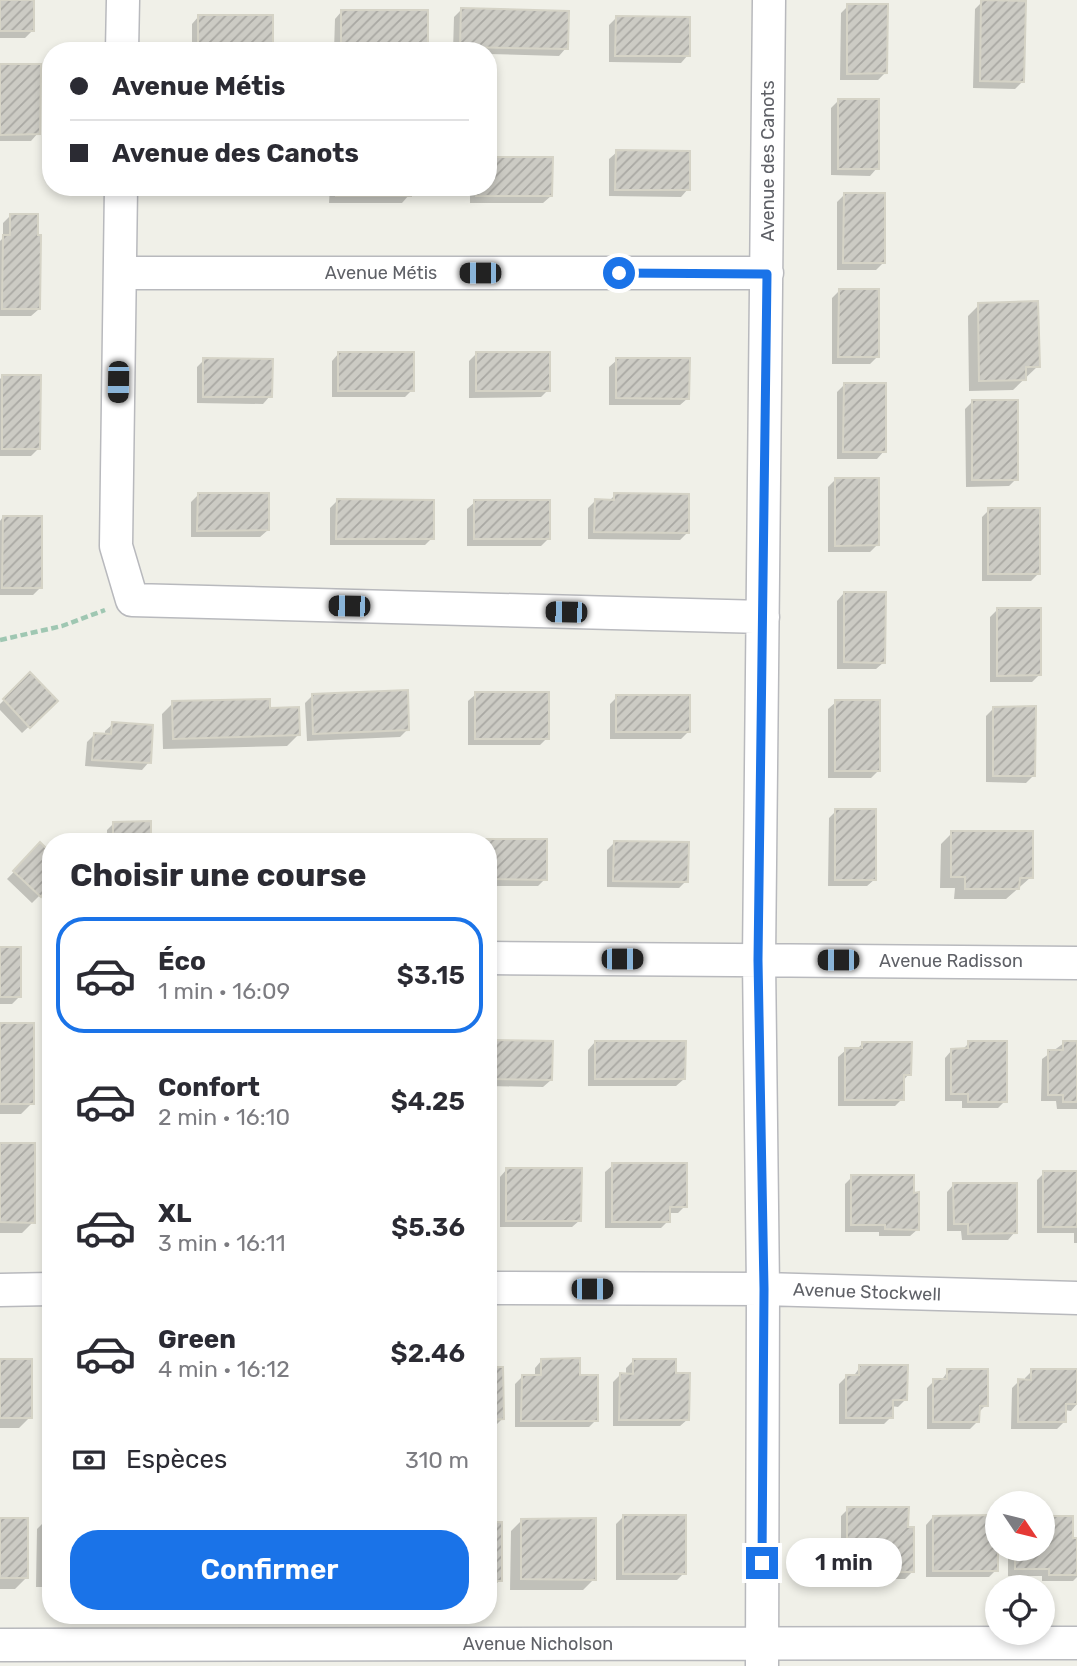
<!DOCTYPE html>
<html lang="fr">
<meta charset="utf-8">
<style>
body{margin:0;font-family:Rubik,sans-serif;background:#f2f2f3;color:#2b2b33;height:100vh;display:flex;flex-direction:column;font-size:26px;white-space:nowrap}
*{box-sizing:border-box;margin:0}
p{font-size:23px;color:#7c7c81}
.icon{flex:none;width:38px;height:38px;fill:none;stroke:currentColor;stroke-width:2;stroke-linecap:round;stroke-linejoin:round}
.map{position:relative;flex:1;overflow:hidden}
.details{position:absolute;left:42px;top:833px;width:455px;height:791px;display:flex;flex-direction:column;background:#fff;border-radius:28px;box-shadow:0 4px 10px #0003}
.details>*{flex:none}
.hud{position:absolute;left:42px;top:42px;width:455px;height:154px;border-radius:28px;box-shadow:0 4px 10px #0003;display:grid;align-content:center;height:154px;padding:0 28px;background:#fff}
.needle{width:46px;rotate:125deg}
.controls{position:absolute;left:985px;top:1491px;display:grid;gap:14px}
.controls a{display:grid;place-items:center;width:70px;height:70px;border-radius:50%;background:#fff;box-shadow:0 4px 10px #0003;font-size:35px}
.end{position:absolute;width:32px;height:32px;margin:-16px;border:9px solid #1a73e8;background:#fff;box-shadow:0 0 0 4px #fff}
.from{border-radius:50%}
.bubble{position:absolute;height:49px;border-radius:24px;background:#fff;box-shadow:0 4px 10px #0003;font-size:23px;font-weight:600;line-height:49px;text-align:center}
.car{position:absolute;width:21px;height:42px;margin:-21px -10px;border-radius:9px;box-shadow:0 0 5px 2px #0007;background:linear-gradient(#222 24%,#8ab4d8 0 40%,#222 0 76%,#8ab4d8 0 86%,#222 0)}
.hud b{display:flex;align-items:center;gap:24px;height:66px;font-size:26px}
.hud b+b{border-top:2px solid #e1e1e2}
.hud i{width:18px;height:18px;background:#2b2b33}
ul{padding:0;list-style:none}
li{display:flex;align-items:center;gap:21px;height:116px;margin:0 14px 10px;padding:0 14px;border:4px solid transparent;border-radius:28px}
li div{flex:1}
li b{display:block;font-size:26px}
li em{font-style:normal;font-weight:600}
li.active{border-color:#1a73e8}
li>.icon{width:63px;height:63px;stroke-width:1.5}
h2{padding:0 28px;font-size:32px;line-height:84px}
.pay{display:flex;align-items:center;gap:18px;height:77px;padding:0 28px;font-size:26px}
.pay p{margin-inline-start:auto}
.button{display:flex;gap:14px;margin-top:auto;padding:14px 28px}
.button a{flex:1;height:80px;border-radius:28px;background:#1a73e8;color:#fff;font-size:28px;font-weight:600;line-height:80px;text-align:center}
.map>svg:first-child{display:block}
.shadow{fill:#0003}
.building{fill:url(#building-hatch);stroke:#d5d3c6;stroke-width:2}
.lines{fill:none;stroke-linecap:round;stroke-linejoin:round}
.minor-casing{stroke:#b8b9bd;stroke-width:35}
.path{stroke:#9fc7b2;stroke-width:4.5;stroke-dasharray:7 3.5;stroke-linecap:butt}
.minor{stroke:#fff;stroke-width:32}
.route{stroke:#1a73e8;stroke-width:9}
.labels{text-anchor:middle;stroke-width:5;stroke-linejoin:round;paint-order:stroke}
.street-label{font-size:18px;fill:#5f6167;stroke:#fff}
</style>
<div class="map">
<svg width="1077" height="1666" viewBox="0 0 1077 1666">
<defs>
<pattern id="building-hatch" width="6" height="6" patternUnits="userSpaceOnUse" patternTransform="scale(1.75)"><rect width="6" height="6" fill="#cccbc4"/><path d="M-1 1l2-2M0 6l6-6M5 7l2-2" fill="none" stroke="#a9a8a3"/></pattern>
</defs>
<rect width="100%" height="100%" fill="#f0f0e8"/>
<path class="shadow" d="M 0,0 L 32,0 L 32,31 L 25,38 L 0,38 Z
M 982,2 L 1023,81 L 1015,89 L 973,88 L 975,9 Z
M 848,6 L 885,73 L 878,80 L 840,80 L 841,13 Z
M 461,10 L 566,48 L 559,56 L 488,54 L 488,51 L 453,51 L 454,17 Z
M 342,11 L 426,48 L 423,51 L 334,51 L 335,19 Z
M 199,16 L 271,51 L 192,51 L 192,24 Z
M 616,18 L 688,55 L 681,63 L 609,62 L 609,25 Z
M 0,67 L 38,133 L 31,141 L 0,141 Z
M 839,100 L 877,168 L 870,176 L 831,175 L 831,108 Z
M 617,152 L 688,189 L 681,197 L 609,196 L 609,159 Z
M 191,187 L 271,187 L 263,195 L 191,195 Z
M 330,187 L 409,187 L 409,195 L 402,203 L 329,203 Z
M 470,187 L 488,187 L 551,196 L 543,203 L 470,203 Z
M 844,195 L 883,263 L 876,270 L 837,270 L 837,202 Z
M 10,216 L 36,237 L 39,309 L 31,316 L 0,316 L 0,241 L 3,238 L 3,223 Z
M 839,291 L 877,357 L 870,364 L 832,364 L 832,298 Z
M 979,305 L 1038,366 L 1013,390 L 969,391 L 968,316 Z
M 339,353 L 412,390 L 405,397 L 332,397 L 332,361 Z
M 476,354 L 548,390 L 541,397 L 469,398 L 469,361 Z
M 204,360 L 270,396 L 263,404 L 197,403 L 197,367 Z
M 617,360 L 688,398 L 680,405 L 609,405 L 609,367 Z
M 3,376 L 39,448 L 31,456 L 0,456 L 0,379 Z
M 844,385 L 884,451 L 877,459 L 837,459 L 837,392 Z
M 972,402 L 1016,479 L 1009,486 L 966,487 L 965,409 Z
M 836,479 L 877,545 L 870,552 L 828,552 L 828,487 Z
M 198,495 L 268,530 L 260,537 L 191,537 L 191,502 Z
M 615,495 L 687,533 L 680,540 L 588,539 L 588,508 L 595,501 L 609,501 Z
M 337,501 L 432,538 L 425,545 L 330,545 L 330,508 Z
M 475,502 L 548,539 L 541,546 L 467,546 L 467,509 Z
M 989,510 L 1038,574 L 1031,581 L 982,581 L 982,517 Z
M 3,517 L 40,588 L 33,595 L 0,595 L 0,521 Z
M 844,593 L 884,662 L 876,669 L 837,669 L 837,601 Z
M 997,610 L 1039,675 L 1032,682 L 990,682 L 990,617 Z
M 30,674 L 56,701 L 22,733 L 0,710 L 0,704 Z
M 476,694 L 547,738 L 540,745 L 468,745 L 468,701 Z
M 312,696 L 408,729 L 400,737 L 307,741 L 305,703 Z
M 617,697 L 688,732 L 681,739 L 610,739 L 610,704 Z
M 836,702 L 878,771 L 871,778 L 828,778 L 828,709 Z
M 173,703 L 268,710 L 298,735 L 287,746 L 163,749 L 162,714 Z
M 994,708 L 1034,775 L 1026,783 L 986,782 L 986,716 Z
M 113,724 L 149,762 L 142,770 L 85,766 L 87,742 L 94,735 L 105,736 L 105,731 Z
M 836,811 L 875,879 L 867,886 L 828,886 L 829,818 Z
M 114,823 L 149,842 L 107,842 L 107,830 Z
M 952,833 L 1031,877 L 1006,899 L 954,899 L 955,888 L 940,888 L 941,844 Z
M 475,841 L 545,841 L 545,879 L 538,886 L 488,886 L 488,842 Z
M 614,843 L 686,881 L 679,888 L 607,887 L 607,850 Z
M 40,845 L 51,884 L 32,903 L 7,879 Z
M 0,949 L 19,997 L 12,1004 L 0,1004 Z
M 0,1025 L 32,1103 L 21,1114 L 0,1114 Z
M 488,1042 L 551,1080 L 543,1087 L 488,1086 Z
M 595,1042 L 684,1079 L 676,1086 L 588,1086 L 588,1050 Z
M 863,1043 L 909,1074 L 902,1082 L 902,1099 L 895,1106 L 838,1106 L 838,1057 L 846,1050 L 856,1050 Z
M 969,1043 L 1005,1101 L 998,1108 L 962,1108 L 962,1101 L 945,1101 L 945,1058 L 952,1050 L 962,1050 Z
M 1064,1043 L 1077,1043 L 1077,1109 L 1057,1109 L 1056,1101 L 1041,1101 L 1042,1059 Z
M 0,1145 L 33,1222 L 22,1233 L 0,1233 Z
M 613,1165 L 685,1206 L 678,1213 L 668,1213 L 668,1221 L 661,1228 L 605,1228 L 605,1172 Z
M 507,1169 L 580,1220 L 572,1227 L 500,1227 L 500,1177 Z
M 1044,1173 L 1077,1173 L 1077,1243 L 1074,1243 L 1074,1233 L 1037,1233 L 1037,1180 Z
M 852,1177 L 918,1229 L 910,1236 L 879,1236 L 879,1232 L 845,1232 L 845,1184 Z
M 954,1184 L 1015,1232 L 1008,1240 L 962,1240 L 961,1231 L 947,1231 L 947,1192 Z
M 542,1360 L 578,1377 L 596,1420 L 589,1427 L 515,1427 L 515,1384 L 522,1377 L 535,1377 L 535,1368 Z
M 0,1361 L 30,1417 L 19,1428 L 0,1428 Z
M 488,1361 L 502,1419 L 491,1430 L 488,1430 Z
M 633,1361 L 674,1375 L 688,1419 L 680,1426 L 613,1426 L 613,1382 L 620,1375 L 626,1375 L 626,1368 Z
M 50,1363 L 51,1421 L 43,1421 L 42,1370 Z
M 860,1367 L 906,1399 L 898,1407 L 891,1406 L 891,1417 L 884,1424 L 839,1424 L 839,1384 L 846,1377 L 853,1377 Z
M 948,1371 L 986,1405 L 978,1413 L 978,1421 L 970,1429 L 927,1429 L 927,1388 L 934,1381 L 941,1381 Z
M 1032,1371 L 1077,1371 L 1077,1404 L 1071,1411 L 1064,1410 L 1064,1422 L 1057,1429 L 1011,1429 L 1012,1388 L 1019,1381 L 1025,1381 L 1025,1378 Z
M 848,1509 L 906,1529 L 912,1572 L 905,1579 L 877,1579 L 877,1573 L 841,1573 L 841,1516 Z
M 623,1517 L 684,1573 L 677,1580 L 616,1580 L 616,1524 Z
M 933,1517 L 987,1540 L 996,1570 L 989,1577 L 926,1577 L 926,1525 Z
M 1043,1517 L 1071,1540 L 1077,1540 L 1077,1577 L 1073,1581 L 1042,1581 L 1042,1576 L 1008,1576 L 1008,1549 L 1043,1549 Z
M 48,1518 L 51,1518 L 51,1587 L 36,1587 L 37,1529 Z
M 0,1520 L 26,1578 L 15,1589 L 0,1589 Z
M 522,1520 L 594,1579 L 583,1590 L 510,1590 L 511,1531 Z
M 488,1524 L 500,1580 L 489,1591 L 488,1591 Z"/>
<path class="building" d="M 0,0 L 34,0 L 34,31 L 0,31 Z
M 981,0 L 1026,1 L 1024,82 L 980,81 Z
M 847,4 L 888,4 L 887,73 L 847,74 Z
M 461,8 L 569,11 L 568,49 L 460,47 Z
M 341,10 L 428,10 L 428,49 L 341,48 Z
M 198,15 L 273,15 L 273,51 L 198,51 Z
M 616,16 L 690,17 L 690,56 L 615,56 Z
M 0,64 L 41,64 L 40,134 L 0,135 Z
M 838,99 L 879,99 L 879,169 L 838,169 Z
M 616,150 L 690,151 L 690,190 L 615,190 Z
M 488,157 L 553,157 L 552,196 L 476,196 L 476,187 L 488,187 Z
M 336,187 L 411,187 L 411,196 L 336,196 Z
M 844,193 L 885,193 L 885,263 L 843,263 Z
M 10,214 L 38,214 L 38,235 L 41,235 L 40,309 L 2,309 L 3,235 L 10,235 Z
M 839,289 L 879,289 L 879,357 L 838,357 Z
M 1038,301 L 1040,367 L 1026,367 L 1026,380 L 979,381 L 978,303 Z
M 338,352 L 414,352 L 414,391 L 338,391 Z
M 476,352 L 550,352 L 550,391 L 476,391 Z
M 203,358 L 273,359 L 272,397 L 203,397 Z
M 616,358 L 690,358 L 689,399 L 616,398 Z
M 2,375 L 41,375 L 40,449 L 2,449 Z
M 844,383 L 886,383 L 886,452 L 843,452 Z
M 972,400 L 1018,400 L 1018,480 L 972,480 Z
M 835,478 L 879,478 L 879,545 L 835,546 Z
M 198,493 L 269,493 L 269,530 L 197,531 Z
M 614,493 L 689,494 L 689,533 L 594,532 L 595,499 L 614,500 Z
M 337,499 L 434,500 L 434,539 L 336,539 Z
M 474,500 L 550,500 L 550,539 L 474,539 Z
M 988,508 L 1040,508 L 1040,574 L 988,574 Z
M 3,516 L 42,516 L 42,588 L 2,588 Z
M 844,592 L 886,592 L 885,663 L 844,662 Z
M 997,608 L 1041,608 L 1041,675 L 997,676 Z
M 30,672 L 58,701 L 30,728 L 3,699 Z
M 408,690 L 409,730 L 313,734 L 312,694 Z
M 475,692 L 549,692 L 549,739 L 475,739 Z
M 616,695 L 690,695 L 690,732 L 616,732 Z
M 270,699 L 270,708 L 299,707 L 300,735 L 173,739 L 172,701 Z
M 835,700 L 880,700 L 880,771 L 835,771 Z
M 1036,706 L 1035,776 L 993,776 L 993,707 Z
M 112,722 L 153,725 L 151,763 L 92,760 L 94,733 L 111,734 Z
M 835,809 L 876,809 L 876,880 L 835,880 Z
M 151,821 L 151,842 L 113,842 L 113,822 Z
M 951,831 L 1033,831 L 1033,878 L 1020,878 L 1019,889 L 965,889 L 965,877 L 951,877 Z
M 195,837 L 269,837 L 269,842 L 195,842 Z
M 475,839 L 547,839 L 547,880 L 488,879 L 488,842 L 475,842 Z
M 614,841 L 689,842 L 688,882 L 613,881 Z
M 40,842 L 51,853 L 51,886 L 41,897 L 13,871 Z
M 0,947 L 21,947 L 21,997 L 0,997 Z
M 0,1023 L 34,1023 L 34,1104 L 0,1104 Z
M 488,1040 L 553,1041 L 552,1080 L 488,1079 Z
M 595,1041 L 686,1041 L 685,1079 L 595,1079 Z
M 968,1041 L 1007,1041 L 1007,1102 L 968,1102 L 968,1094 L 951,1094 L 951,1049 L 968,1048 Z
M 1063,1041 L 1077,1041 L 1077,1102 L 1063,1102 L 1063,1095 L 1048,1095 L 1048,1050 L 1063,1050 Z
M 862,1042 L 912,1042 L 911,1075 L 904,1075 L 904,1100 L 845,1100 L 845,1048 L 862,1048 Z
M 0,1143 L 35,1143 L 35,1223 L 0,1222 Z
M 612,1163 L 687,1163 L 687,1207 L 670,1207 L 670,1222 L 612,1222 Z
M 506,1168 L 582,1168 L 581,1221 L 506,1221 Z
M 1043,1171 L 1077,1171 L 1077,1227 L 1043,1227 Z
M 851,1175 L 914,1175 L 914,1193 L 919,1192 L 919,1230 L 885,1229 L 885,1225 L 851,1225 Z
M 953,1183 L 1017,1183 L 1017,1233 L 968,1234 L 968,1224 L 954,1224 Z
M 580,1358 L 580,1375 L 598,1375 L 598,1421 L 521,1421 L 522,1375 L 541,1375 L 541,1359 Z
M 0,1359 L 32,1359 L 32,1418 L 0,1418 Z
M 488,1359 L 492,1359 L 492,1367 L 503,1367 L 504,1419 L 488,1420 Z
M 633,1359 L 676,1359 L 676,1373 L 690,1373 L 689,1420 L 619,1420 L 620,1373 L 633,1374 Z
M 859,1365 L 908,1365 L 907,1400 L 893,1400 L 893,1418 L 846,1418 L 846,1375 L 859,1375 Z
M 947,1369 L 988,1369 L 988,1406 L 980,1406 L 979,1422 L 933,1422 L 933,1379 L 947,1379 Z
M 1031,1369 L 1077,1369 L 1077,1404 L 1066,1404 L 1066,1422 L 1018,1422 L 1018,1379 L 1031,1380 Z
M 847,1507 L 909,1507 L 908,1527 L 914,1527 L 914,1572 L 883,1572 L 883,1566 L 847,1567 Z
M 623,1515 L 686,1515 L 686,1574 L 623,1574 Z
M 989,1515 L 988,1539 L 998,1539 L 998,1571 L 933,1571 L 933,1516 Z
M 47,1516 L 51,1516 L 51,1576 L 46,1576 Z
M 1043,1516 L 1073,1516 L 1073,1538 L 1077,1538 L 1077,1575 L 1049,1575 L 1049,1569 L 1015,1569 L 1015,1549 L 1043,1549 Z
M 0,1518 L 28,1518 L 28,1578 L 0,1578 Z
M 596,1518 L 596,1580 L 521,1579 L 521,1519 Z
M 488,1522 L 502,1522 L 502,1581 L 488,1581 Z"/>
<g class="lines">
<defs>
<path id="minor" d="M 122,51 L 123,0
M 121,187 L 116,546 L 132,600 L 763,617
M 120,273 L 767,273
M 488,958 L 1077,963
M 488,1288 L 763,1289 L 1077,1298
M 0,1290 L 51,1289
M 0,1645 L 1077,1643
M 762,1666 L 763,1289 L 759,960 L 769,0"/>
</defs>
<use href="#minor" class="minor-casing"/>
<path class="path" d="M 0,640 L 62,626 L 105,610"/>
<use href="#minor" class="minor"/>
</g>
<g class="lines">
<path class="route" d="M 619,273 L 767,274 L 758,960 L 764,1289 L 762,1563"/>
</g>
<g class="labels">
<g class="street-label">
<text transform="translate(768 161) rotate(-90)" y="6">Avenue des Canots</text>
<text x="381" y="279">Avenue Métis</text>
<text x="951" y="967">Avenue Radisson</text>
<text transform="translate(867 1292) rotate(2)" y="6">Avenue Stockwell</text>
<text x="538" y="1650">Avenue Nicholson</text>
</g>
</g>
</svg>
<div class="controls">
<a><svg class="needle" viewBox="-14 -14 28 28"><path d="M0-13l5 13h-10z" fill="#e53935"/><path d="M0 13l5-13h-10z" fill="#7c7c81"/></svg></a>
<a><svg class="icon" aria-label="locate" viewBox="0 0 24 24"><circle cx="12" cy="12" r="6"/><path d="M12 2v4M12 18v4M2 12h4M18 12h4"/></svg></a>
</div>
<i class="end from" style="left:619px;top:273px"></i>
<i class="end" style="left:762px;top:1563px"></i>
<div class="bubble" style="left:786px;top:1538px;width:116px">1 min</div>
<i class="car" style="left:480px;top:273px;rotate:270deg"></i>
<i class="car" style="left:118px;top:382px;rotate:181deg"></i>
<i class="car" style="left:349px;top:606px;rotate:271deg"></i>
<i class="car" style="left:566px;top:612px;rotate:271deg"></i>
<i class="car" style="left:622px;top:959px;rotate:90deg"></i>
<i class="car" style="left:838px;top:960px;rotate:270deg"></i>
<i class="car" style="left:592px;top:1289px;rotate:90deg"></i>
<div class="hud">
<b><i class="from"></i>Avenue Métis</b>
<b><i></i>Avenue des Canots</b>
</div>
<section class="details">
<h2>Choisir une course</h2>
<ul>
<li class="active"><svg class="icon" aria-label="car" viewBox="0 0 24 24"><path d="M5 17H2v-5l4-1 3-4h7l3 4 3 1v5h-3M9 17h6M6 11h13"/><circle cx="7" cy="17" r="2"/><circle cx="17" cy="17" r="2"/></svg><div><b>Éco</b><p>1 min · 16:09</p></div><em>$3.15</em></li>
<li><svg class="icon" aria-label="car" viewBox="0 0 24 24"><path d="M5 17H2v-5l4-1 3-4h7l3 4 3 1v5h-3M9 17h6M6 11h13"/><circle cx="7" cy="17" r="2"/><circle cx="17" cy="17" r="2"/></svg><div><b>Confort</b><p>2 min · 16:10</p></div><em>$4.25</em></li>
<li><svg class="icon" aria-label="car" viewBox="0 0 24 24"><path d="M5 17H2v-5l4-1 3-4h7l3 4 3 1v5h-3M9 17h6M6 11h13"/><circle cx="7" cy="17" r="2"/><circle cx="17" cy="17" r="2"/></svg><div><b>XL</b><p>3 min · 16:11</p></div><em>$5.36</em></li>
<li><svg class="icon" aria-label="car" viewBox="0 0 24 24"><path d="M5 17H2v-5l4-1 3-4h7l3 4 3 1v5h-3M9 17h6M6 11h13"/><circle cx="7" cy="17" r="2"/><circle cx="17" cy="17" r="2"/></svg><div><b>Green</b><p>4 min · 16:12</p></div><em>$2.46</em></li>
</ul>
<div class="pay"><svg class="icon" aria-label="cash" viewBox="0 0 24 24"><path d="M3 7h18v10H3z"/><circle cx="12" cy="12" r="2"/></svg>Espèces<p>310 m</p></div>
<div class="button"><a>Confirmer</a></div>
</section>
</div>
